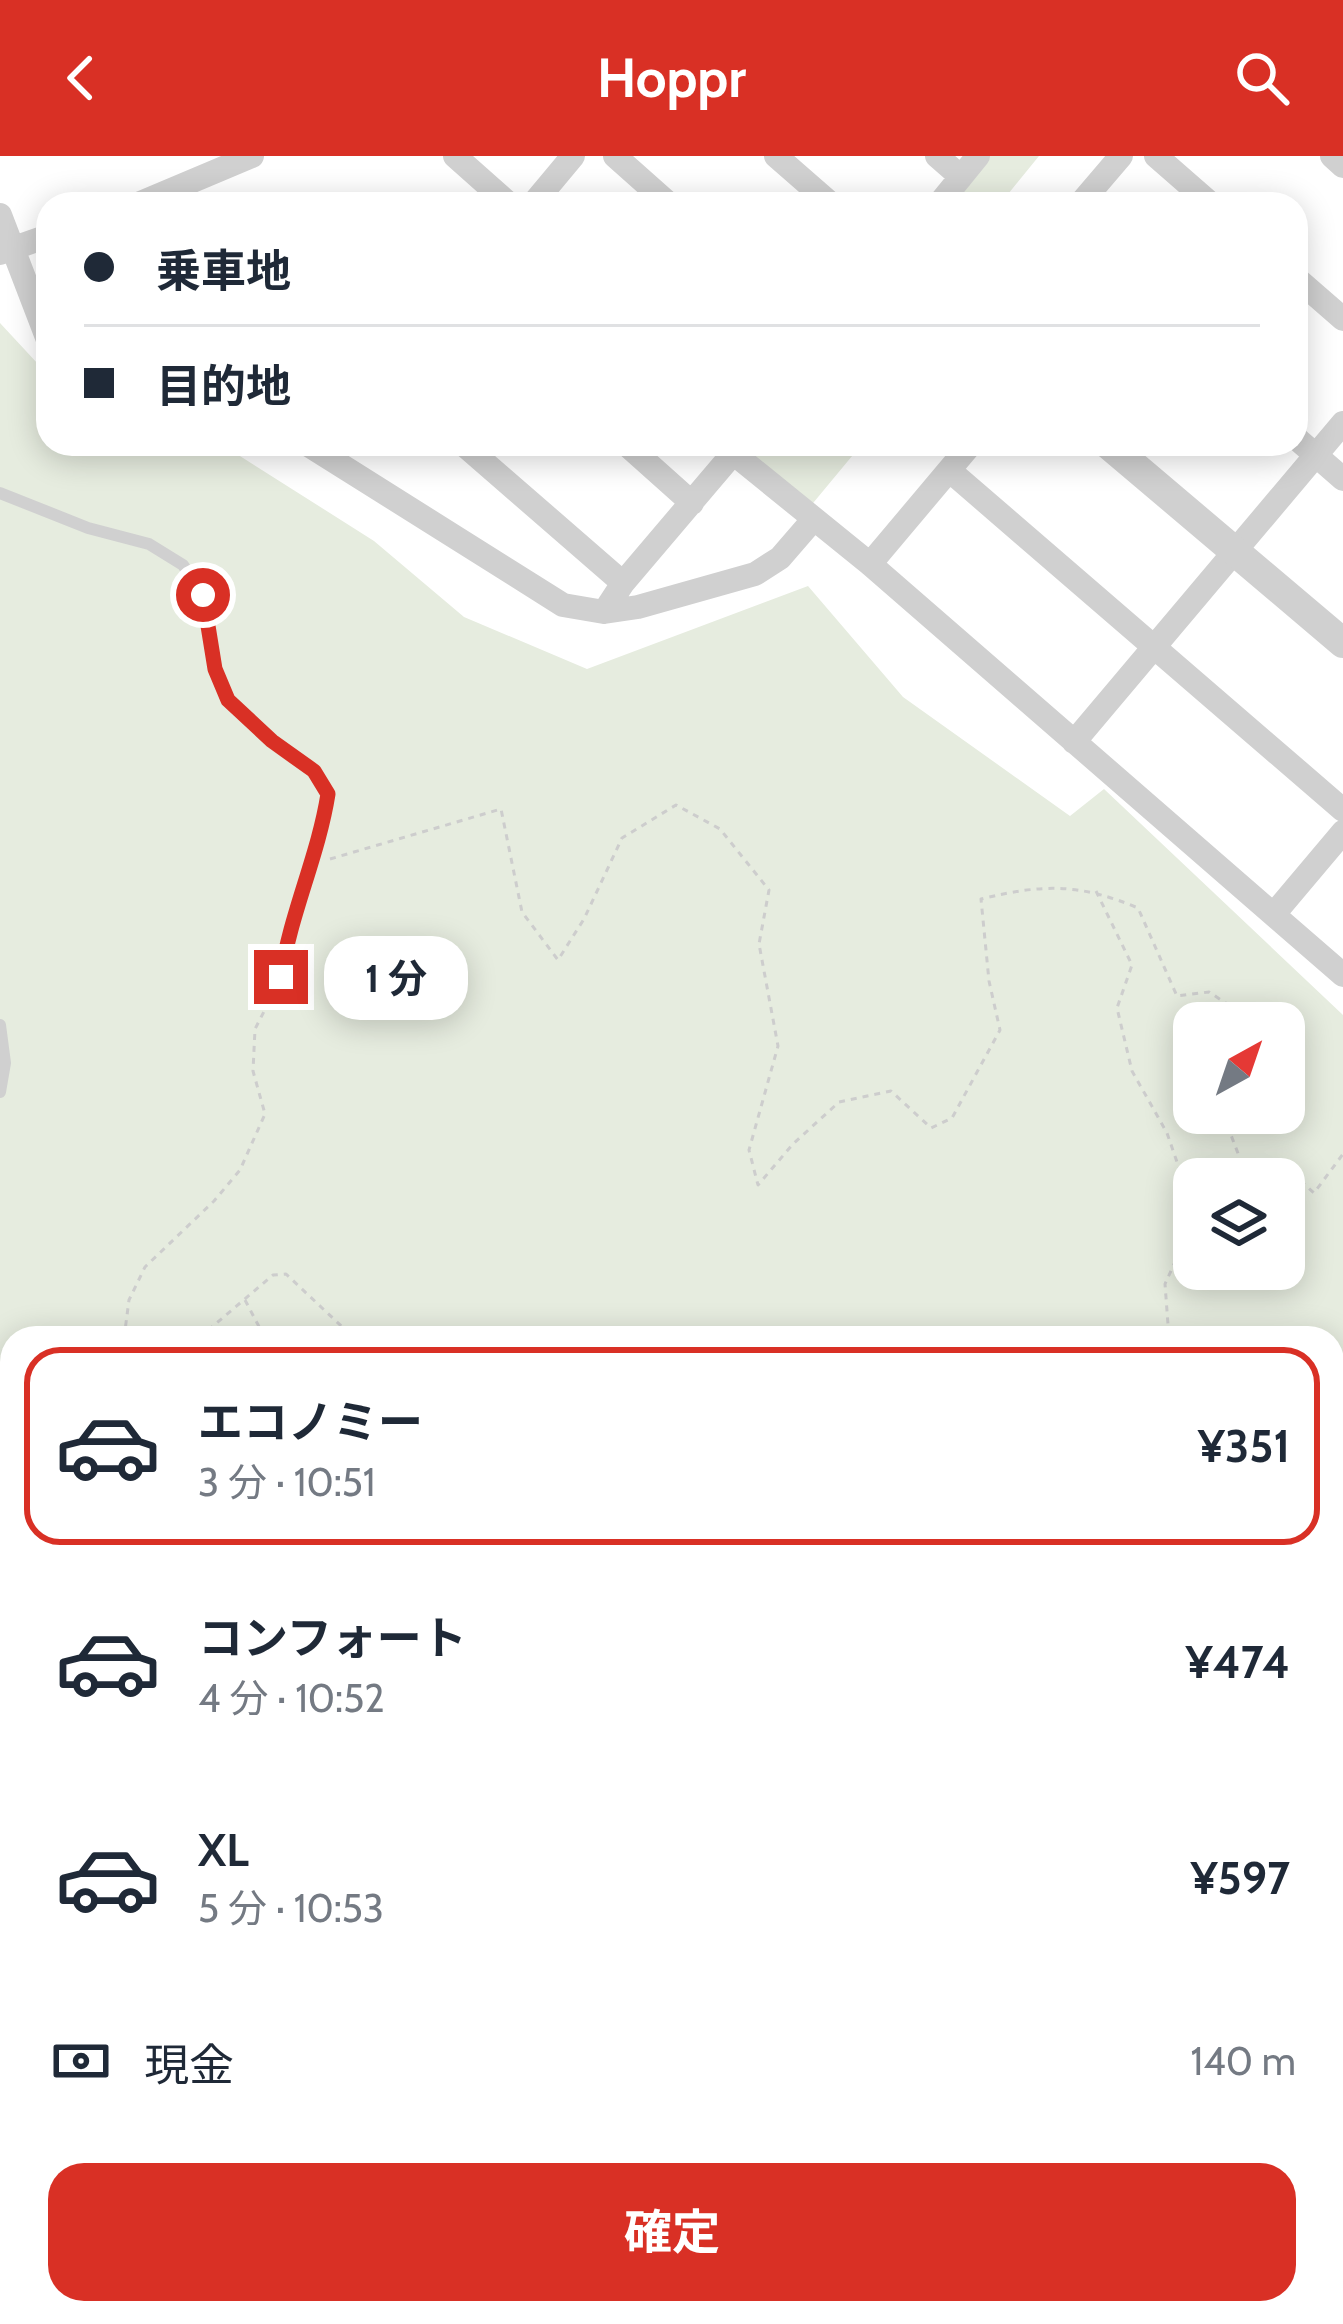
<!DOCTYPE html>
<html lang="ja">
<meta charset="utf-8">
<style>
body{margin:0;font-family:Cabin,"Noto Sans JP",sans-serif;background:#f2f2f3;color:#1f2937;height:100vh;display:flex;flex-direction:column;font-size:45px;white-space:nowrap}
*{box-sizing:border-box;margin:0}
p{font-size:39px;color:#747a83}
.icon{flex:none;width:66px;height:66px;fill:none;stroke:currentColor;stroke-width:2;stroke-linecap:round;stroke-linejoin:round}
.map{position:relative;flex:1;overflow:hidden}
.side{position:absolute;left:0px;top:1170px;width:1344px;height:999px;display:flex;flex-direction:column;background:#fff;border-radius:36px 36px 0 0;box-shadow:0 6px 30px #0003}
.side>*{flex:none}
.guide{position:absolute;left:36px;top:36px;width:1272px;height:264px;border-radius:36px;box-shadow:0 6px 30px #0003;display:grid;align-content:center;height:264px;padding:0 48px;background:#fff}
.needle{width:78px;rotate:40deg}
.fabs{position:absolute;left:1173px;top:846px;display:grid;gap:24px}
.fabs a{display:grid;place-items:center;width:132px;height:132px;border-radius:24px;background:#fff;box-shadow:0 6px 30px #0003;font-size:60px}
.end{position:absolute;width:54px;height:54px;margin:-27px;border:15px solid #d93025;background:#fff;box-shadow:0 0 0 6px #fff}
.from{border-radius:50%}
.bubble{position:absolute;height:84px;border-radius:36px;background:#fff;box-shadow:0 6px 30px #0003;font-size:39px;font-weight:700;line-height:84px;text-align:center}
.guide b{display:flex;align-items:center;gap:42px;height:114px;font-size:45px}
.guide b+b{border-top:3px solid #e0e1e3}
.guide i{width:30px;height:30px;background:#1f2937}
ul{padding:21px 0 0;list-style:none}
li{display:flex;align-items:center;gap:36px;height:198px;margin:0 24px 18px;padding:0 24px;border:6px solid transparent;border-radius:36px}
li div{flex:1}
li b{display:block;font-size:45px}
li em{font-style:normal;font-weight:700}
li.current{border-color:#d93025}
li>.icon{width:108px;height:108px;stroke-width:1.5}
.pay{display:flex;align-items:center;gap:30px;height:132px;padding:0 48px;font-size:45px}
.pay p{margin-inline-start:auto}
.action{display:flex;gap:24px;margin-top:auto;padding:24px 48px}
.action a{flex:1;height:138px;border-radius:36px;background:#d93025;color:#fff;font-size:48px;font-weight:700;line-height:138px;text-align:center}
header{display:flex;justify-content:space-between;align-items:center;height:156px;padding:0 48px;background:#d93025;color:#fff;font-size:54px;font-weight:700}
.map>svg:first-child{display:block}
.green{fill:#e6ecdf;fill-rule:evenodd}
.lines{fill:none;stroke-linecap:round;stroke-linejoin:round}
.path{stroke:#cdcdcd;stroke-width:3;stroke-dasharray:6 6;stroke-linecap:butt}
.service{stroke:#d0d0d0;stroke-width:12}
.minor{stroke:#d0d0d0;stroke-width:24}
.tertiary{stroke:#d0d0d0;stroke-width:30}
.shaded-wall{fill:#5f5f5f}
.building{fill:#1a1a1a;stroke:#5f5f5f;stroke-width:3}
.route{stroke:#d93025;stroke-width:15}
</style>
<header><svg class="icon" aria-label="back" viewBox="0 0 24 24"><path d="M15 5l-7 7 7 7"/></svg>Hoppr<svg class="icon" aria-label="search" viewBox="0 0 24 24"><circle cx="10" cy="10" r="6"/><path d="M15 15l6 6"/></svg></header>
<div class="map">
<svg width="1343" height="2168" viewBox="0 0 1343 2168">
<rect width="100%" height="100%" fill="#fff"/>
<path class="green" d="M 978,0 L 1039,0 L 1000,48 L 939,48 Z
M 0,167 L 38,208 L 48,212 L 48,288 L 221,288 L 374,385 L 464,461 L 587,513 L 808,430 L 903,541 L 1070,660 L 1104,633 L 1343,859 L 1343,1795 L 1332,1799 L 1332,1182 L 12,1182 L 12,2157 L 1273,2157 L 1288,2168 L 0,2168 ZM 1194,867 L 1284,867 L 1284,957 L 1194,957 ZM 1194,1023 L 1284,1023 L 1284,1113 L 1194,1113 Z
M 741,288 L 862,288 L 804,358 Z"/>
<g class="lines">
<path class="path" d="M 330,703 L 501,653 L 522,756 L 558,804 L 584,763 L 622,682 L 676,649 L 720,673 L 769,734 L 759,788 L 778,890 L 749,994 L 758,1029 L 793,988 L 839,946 L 891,935 L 931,972 L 952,962 L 1000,874 L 989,825 L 981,743 C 1042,728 1079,727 1138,752 L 1177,840 L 1209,836 L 1247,861 L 1246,867
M 1096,735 L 1132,809 L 1117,852 L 1132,915 L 1167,977 L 1187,1035 L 1185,1084 L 1165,1128 L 1169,1182
M 1231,957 L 1229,974 L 1248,1023
M 1275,1023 L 1285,1011 L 1314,1037 L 1343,998
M 245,1144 L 265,1182
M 124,1182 L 129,1144 L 145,1111 L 214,1045 L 240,1014 L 265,958 L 253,915 L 255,873 L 274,836
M 199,1182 L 273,1119 L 286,1118 L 354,1182
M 1332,1556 L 1343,1535
M 1068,2157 L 1077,2168
M 1200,2157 L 1213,2168
M 951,2168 L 953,2157"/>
<path class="service" d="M 0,337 L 88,372 L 149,388 L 183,409 L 203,439 L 215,513 L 228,545 L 272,585 L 314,615 L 329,638 C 318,701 290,758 281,821
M 0,869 L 5,907 L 0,936
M 1254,2157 L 1273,2168"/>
<path class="minor" d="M 455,0 L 509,48
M 615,0 L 669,48
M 776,0 L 831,48
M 937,0 L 961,21
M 1156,0 L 1211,48
M 1332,0 L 1343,10
M 138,48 L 252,0
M 533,48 L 573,0
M 939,48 L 978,0
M 1080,48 L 1121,0
M 0,59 L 48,184
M 0,97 L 48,80
M 1296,122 L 1343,163
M 1296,282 L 1343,323
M 307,288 L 563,449 L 604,456 L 638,451 L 755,418 L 780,402 L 812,365
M 463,288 L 623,427
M 626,288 L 692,347
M 733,297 L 870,408 L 1343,819
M 949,314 L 1343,654
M 870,408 L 971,288
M 604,456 L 623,427 L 741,288
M 1074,586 L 1343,267
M 1274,758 L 1343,676"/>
<path class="tertiary" d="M 1108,288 L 1343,487"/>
</g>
<path class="shaded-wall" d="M 12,2001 L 12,2015 L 0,2019 L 0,2005 Z"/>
<path class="building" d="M 4,1977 L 12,2001 L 0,2005 L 0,1978 Z"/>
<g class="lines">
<path class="route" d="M 203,439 L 215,513 L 228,544 L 272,585 L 314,615 L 328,638 C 318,701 290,758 281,821"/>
</g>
</svg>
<div class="fabs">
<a><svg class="needle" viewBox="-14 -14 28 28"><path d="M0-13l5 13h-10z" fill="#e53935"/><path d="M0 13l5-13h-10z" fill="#747a83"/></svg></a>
<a><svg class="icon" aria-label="layers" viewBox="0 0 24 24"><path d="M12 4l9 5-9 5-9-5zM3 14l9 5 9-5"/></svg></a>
</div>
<i class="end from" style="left:203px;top:439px"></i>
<i class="end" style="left:281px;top:821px"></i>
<div class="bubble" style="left:324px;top:780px;width:144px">1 分</div>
<div class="guide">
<b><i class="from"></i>乗車地</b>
<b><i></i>目的地</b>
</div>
<section class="side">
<ul>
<li class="current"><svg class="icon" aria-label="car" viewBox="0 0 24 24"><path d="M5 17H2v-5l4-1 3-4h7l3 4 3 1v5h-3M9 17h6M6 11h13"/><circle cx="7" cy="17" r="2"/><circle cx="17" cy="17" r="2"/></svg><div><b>エコノミー</b><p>3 分 · 10:51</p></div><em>¥351</em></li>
<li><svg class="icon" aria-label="car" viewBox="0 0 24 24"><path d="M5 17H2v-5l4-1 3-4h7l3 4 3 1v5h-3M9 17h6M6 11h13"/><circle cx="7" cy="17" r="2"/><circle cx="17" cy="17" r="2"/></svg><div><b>コンフォート</b><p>4 分 · 10:52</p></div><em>¥474</em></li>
<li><svg class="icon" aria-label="car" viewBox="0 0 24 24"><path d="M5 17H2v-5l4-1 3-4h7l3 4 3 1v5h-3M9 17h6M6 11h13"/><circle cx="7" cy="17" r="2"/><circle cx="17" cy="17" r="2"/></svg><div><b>XL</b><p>5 分 · 10:53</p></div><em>¥597</em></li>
</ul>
<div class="pay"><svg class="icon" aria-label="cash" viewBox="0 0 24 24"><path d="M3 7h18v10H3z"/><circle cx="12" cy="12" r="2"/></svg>現金<p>140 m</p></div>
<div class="action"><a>確定</a></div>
</section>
</div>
